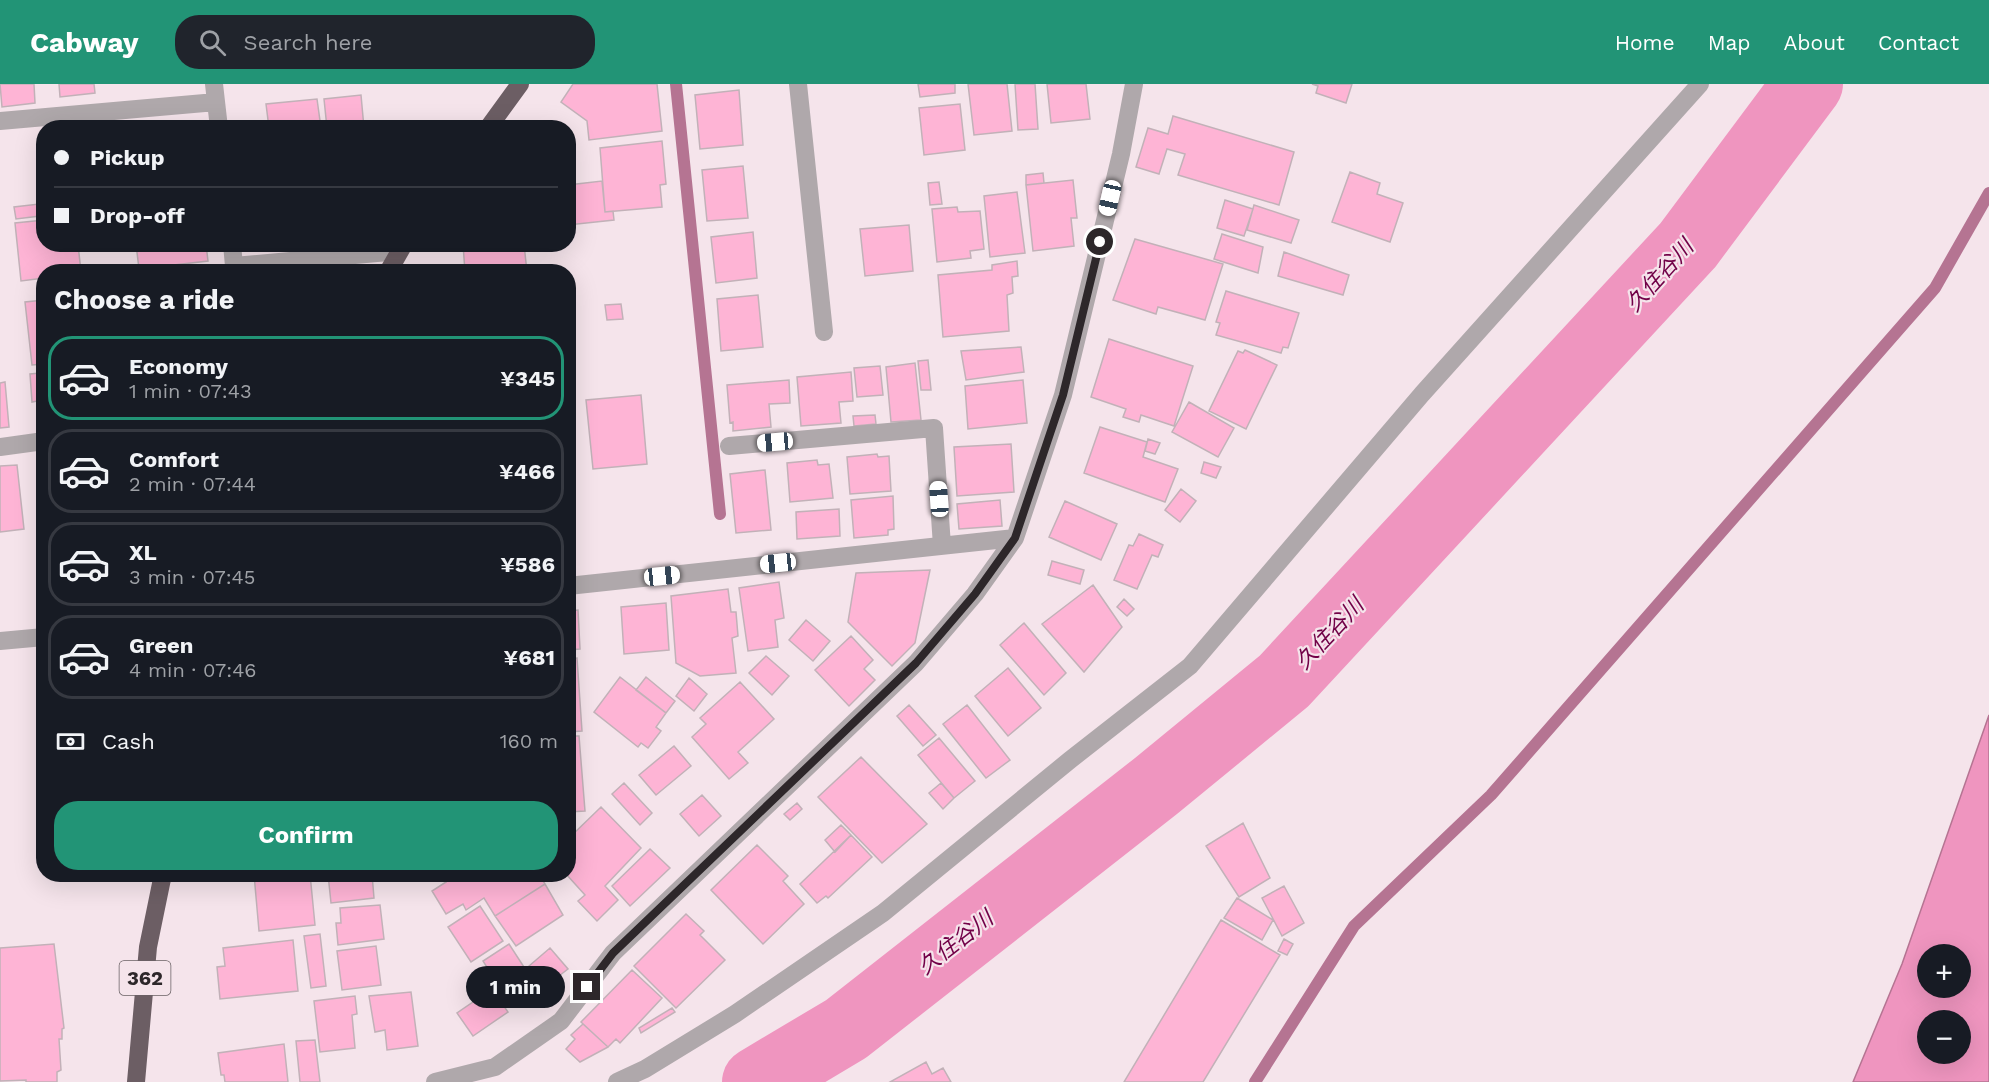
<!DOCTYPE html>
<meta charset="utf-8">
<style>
body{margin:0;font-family:"Work Sans","Noto Sans JP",sans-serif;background:#20242c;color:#f1f3f6;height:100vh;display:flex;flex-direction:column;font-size:22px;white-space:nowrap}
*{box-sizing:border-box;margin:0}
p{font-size:20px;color:#9ea1a6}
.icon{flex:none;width:33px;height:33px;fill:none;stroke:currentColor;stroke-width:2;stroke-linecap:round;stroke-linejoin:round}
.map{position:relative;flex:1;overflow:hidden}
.panel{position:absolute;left:36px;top:180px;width:540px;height:618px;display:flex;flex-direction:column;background:#171b24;border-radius:24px;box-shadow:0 6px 24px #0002}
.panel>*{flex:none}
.hud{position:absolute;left:36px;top:36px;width:540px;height:132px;border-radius:24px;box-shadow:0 6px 24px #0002;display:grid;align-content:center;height:132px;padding:0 18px;background:#171b24}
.buttons{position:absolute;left:1917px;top:860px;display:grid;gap:12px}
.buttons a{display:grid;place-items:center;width:54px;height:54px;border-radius:50%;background:#171b24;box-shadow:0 6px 24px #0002;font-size:30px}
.end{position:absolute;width:27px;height:27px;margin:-14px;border:8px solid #2d272a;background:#fff;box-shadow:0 0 0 3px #fff}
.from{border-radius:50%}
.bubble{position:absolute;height:42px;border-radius:21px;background:#171b24;box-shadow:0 6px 24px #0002;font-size:20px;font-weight:700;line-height:42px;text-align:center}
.car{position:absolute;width:18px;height:36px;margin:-18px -9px;border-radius:8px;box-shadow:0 0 4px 2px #0007;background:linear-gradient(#fff 24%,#345 0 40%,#fff 0 76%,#345 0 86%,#fff 0)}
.hud b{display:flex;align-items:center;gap:21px;height:57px;font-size:22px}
.hud b+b{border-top:2px solid #363941}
.hud i{width:15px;height:15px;background:#f1f3f6}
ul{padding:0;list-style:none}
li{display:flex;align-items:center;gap:18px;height:84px;margin:0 12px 9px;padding:0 6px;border:3px solid #363941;border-radius:24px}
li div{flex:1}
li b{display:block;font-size:22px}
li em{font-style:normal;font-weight:700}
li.active{border-color:#229476}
li>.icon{width:54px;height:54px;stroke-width:1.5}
h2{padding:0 18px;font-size:27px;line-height:72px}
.pay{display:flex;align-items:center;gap:15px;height:66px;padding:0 18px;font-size:22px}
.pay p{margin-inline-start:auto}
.cta{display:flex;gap:12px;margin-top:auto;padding:12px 18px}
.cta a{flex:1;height:69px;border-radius:24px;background:#229476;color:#fff;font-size:24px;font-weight:700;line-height:69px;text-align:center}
header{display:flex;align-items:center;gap:36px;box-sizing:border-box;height:84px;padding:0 30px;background:#229476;color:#fff}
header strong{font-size:28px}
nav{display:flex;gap:33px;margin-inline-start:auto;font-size:21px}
.search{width:420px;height:54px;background:#20242c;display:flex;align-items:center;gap:15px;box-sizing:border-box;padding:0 21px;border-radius:24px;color:#9ea1a6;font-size:22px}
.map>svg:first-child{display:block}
.water{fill:#ef95bf;stroke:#b57492;stroke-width:1.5;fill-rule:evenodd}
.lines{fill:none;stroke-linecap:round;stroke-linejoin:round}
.stream{stroke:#b57492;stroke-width:12}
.river{stroke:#ef95bf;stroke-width:70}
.building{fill:#feb4d5;stroke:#c2b1b8;stroke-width:1.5}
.street{stroke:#afa8ab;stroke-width:18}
.highway{stroke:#6c5e64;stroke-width:18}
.route{stroke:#2d272a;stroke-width:8}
.labels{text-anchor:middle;stroke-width:4.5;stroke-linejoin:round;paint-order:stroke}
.shield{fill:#f5e4eb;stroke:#696064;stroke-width:1.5}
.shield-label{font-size:20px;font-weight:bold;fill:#2d272a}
.water-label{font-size:22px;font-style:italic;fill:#710147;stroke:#f5e4eb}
</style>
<header>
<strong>Cabway</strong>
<div class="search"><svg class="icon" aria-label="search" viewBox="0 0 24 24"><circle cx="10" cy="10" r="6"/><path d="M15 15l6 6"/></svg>Search here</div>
<nav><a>Home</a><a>Map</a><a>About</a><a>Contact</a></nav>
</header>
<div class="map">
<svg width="1989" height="998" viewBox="0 0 1989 998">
<rect width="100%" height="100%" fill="#f5e4eb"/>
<path class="water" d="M 1989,631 L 1989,998 L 1853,998 L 1902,880 ZM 1928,870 L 1960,870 L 1960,903 L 1928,903 ZM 1928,936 L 1960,936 L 1960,969 L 1928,969 Z"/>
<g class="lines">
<path class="stream" d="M 676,0 L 720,430
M 1255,998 L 1354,842 L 1491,711 L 1935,204 L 1989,109"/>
<path class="river" d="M 757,998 L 846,945 L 1156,702 L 1284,597 L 1688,161 L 1808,0"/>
</g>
<path class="building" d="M 0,0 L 34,0 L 35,19 L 2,23 Z
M 59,0 L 94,0 L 95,9 L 60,13 Z
M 573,0 L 657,0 L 662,47 L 589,56 L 587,37 L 561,18 Z
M 918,0 L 955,0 L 955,9 L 920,13 Z
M 968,0 L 1007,0 L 1012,47 L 974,51 Z
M 1015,0 L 1035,0 L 1038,45 L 1018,46 Z
M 1047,0 L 1086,0 L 1090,35 L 1051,39 Z
M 1312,0 L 1352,0 L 1346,19 L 1316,9 L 1318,2 Z
M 739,6 L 743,61 L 700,65 L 695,11 Z
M 361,11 L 364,44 L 327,44 L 324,15 Z
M 317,15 L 321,44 L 269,44 L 266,20 Z
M 960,20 L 965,66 L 924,71 L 919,24 Z
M 1173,32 L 1294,68 L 1279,121 L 1178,91 L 1185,70 L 1167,65 L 1159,90 L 1136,83 L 1148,44 L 1168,50 Z
M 662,57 L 666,100 L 660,101 L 662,123 L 605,128 L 600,64 Z
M 743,82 L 748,134 L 707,137 L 702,86 Z
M 1350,88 L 1380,99 L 1377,110 L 1403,119 L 1390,158 L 1332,138 Z
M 1043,89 L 1044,99 L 1026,101 L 1026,91 Z
M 1073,96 L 1077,134 L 1071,134 L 1074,162 L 1033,167 L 1026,101 Z
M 602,97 L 605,128 L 613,127 L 614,136 L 568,141 L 568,101 Z
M 939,98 L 942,120 L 930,121 L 928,99 Z
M 1017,108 L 1025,169 L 990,173 L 984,112 Z
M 1225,116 L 1253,125 L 1244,152 L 1217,144 Z
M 39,120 L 40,132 L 16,135 L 14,123 Z
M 1254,121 L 1299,136 L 1291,159 L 1247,146 Z
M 957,123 L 958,128 L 980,127 L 984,165 L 970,167 L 971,174 L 937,178 L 932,125 Z
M 44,136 L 44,160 L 78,160 L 81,188 L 44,188 L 44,194 L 21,197 L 15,139 Z
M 909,141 L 913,187 L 865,192 L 860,145 Z
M 753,148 L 757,194 L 716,199 L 711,153 Z
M 1222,150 L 1263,163 L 1258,189 L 1214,175 Z
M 1135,155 L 1223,180 L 1205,236 L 1158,223 L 1156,230 L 1113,216 Z
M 136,160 L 206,160 L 208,177 L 139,185 Z
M 463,160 L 524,160 L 527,188 L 465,188 Z
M 1284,168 L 1349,191 L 1343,211 L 1278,192 Z
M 1017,177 L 1018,192 L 1012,193 L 1013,209 L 1007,211 L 1009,247 L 943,253 L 938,191 L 992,186 L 992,181 Z
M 1226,207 L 1299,229 L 1288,264 L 1283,263 L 1281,269 L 1216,251 L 1220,239 L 1216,238 Z
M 758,211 L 763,263 L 721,267 L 717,215 Z
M 44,216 L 44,280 L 32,281 L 25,218 Z
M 621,220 L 623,235 L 607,236 L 605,221 Z
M 1109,255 L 1193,282 L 1174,342 L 1141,331 L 1139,338 L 1123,333 L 1126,325 L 1091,313 Z
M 1021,263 L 1024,288 L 966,296 L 961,267 Z
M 1245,266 L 1277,281 L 1246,345 L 1209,327 L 1238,267 L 1243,269 Z
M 928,276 L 931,306 L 921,306 L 918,277 Z
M 915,279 L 921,336 L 891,338 L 886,283 Z
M 880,282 L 883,311 L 857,313 L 854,284 Z
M 851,288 L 853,317 L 839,318 L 841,339 L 801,342 L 797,293 Z
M 40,289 L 43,316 L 32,318 L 30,290 Z
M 789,296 L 790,319 L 769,320 L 771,343 L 733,347 L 733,338 L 730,339 L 727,301 Z
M 1023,296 L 1027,339 L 968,345 L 965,302 Z
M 5,298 L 9,343 L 0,344 L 0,299 Z
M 641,311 L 647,380 L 593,385 L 586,316 Z
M 1189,318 L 1234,344 L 1218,373 L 1172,348 Z
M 875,331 L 876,340 L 854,342 L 853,332 Z
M 1100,343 L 1147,358 L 1143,373 L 1178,385 L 1165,418 L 1084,389 Z
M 1148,355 L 1160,359 L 1155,370 L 1145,367 Z
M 1011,360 L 1014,408 L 957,412 L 954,363 Z
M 877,370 L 878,373 L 889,372 L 891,407 L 850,410 L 847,373 Z
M 817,376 L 818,381 L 829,380 L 833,414 L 790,418 L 787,379 Z
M 1204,378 L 1221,383 L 1216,394 L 1201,389 Z
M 17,381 L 24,445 L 0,448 L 0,382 Z
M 765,386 L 771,446 L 736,449 L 730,390 Z
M 1181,405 L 1196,417 L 1180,438 L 1165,426 Z
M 893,412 L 894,445 L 888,446 L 888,451 L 854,454 L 851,416 Z
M 1000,416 L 1002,442 L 959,445 L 957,420 Z
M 1065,417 L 1117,440 L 1101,476 L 1049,453 Z
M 839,425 L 840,452 L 797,455 L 796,428 Z
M 1139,450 L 1163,461 L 1158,473 L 1152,471 L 1137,505 L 1114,496 L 1129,461 L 1133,462 Z
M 1052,477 L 1084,486 L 1080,500 L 1048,491 Z
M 930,486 L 915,559 L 892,582 L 848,538 L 856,489 Z
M 779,498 L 784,534 L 775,536 L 778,563 L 748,567 L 739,504 Z
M 1093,501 L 1122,543 L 1084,588 L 1042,540 Z
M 728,505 L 731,528 L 736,528 L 738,552 L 732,554 L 736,589 L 700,592 L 676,579 L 671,512 Z
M 1124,515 L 1134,525 L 1127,532 L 1117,523 Z
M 666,519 L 669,566 L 624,570 L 621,523 Z
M 578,526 L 580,565 L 568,566 L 568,527 Z
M 806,536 L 830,557 L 813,577 L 789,556 Z
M 1024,539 L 1066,589 L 1044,611 L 1000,561 Z
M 851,552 L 873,576 L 864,585 L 875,596 L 849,622 L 815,586 Z
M 766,572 L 789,592 L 772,611 L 749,589 Z
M 577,574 L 582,647 L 568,648 L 568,575 Z
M 1008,584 L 1041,624 L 1008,652 L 975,612 Z
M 620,593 L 666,629 L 656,643 L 661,647 L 648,664 L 641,659 L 638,663 L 594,628 Z
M 646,593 L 675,617 L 666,629 L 636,606 Z
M 689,594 L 707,610 L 694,627 L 676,612 Z
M 740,598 L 774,635 L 738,668 L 748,679 L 729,695 L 692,653 L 706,640 L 700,634 Z
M 909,621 L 936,651 L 923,662 L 897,632 Z
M 967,621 L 1010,676 L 986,694 L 943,640 Z
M 568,652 L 579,652 L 585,727 L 568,728 Z
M 939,654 L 975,697 L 954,714 L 918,671 Z
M 674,662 L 691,682 L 656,711 L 639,691 Z
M 861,673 L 927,740 L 882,779 L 818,713 Z
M 624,699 L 652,729 L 640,741 L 612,710 Z
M 941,699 L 954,714 L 943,725 L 929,709 Z
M 702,711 L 721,732 L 699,752 L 680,730 Z
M 797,719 L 802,725 L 790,736 L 784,730 Z
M 601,723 L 641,764 L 605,802 L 618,816 L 597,837 L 578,817 L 585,811 L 566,790 L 568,790 L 569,782 L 568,755 Z
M 1243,739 L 1270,794 L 1239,813 L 1206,762 Z
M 841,741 L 851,751 L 835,768 L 825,756 Z
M 851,751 L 872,773 L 828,814 L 826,812 L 817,819 L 800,800 Z
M 757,761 L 788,792 L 783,797 L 804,820 L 763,860 L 711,806 Z
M 650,765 L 670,784 L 630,822 L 612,802 Z
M 254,790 L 310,790 L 315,841 L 259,847 Z
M 328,790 L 372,790 L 374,814 L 331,819 Z
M 453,790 L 539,790 L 545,800 L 495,832 L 484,814 L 466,826 L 463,820 L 446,830 L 432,807 L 446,798 L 444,796 Z
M 545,800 L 563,831 L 516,862 L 495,832 Z
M 1284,802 L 1304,839 L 1282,852 L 1262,814 Z
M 1237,814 L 1273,836 L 1262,856 L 1224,834 Z
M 380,821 L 384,855 L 338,861 L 336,839 L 341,839 L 340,824 Z
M 480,822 L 503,857 L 471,878 L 448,843 Z
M 686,830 L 704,847 L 700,851 L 725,876 L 676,924 L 634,882 Z
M 1221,836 L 1280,871 L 1203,998 L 1124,998 Z
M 320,850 L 326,902 L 311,904 L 304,852 Z
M 1284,855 L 1293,860 L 1287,871 L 1278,867 Z
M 293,856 L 298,907 L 220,915 L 217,883 L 225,882 L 223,864 Z
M 54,860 L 64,944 L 62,945 L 62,955 L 59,955 L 61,986 L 57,988 L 57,998 L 26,998 L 26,996 L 0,997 L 0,864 Z
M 509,860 L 535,900 L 508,917 L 483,877 Z
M 376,862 L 381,901 L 342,906 L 337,867 Z
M 550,864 L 568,885 L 546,902 L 529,882 Z
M 632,886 L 662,914 L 620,959 L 616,955 L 608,963 L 581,938 Z
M 492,905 L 508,928 L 473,952 L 457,929 Z
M 411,908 L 418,962 L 387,966 L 385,946 L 375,948 L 369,912 Z
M 355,912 L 357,930 L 352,931 L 355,964 L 320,968 L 314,917 Z
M 672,924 L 675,928 L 641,949 L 639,944 Z
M 583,940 L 608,963 L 580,978 L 566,965 L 575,955 L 571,951 Z
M 315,956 L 320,998 L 300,998 L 296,957 Z
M 284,960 L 288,998 L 225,998 L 224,991 L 221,991 L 218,969 Z
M 926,978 L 932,990 L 943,984 L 951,998 L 890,998 Z"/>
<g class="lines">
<path class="street" d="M 214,0 L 219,44
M 798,0 L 824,248
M 0,37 L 216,18
M 232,160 L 234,182 L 399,167
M 729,362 L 934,344 L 942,462
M 0,363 L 44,357
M 568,502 L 1015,454
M 0,557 L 44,553
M 435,998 L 495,983 L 561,937 L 613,869 L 916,579 L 975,510 L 1015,454 L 1063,311 L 1121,70 L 1134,0
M 617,998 L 645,985 L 735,930 L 883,829 L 1070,676 L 1190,582 L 1422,310 L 1700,0"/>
<path class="highway" d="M 488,44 L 520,0
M 388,188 L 404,160
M 136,998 L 148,863 L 163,790"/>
</g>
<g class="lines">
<path class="route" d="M 587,903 L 613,869 L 916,579 L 975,510 L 1015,454 L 1063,311 L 1100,158"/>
</g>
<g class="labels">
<rect class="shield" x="119.5" y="877" width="51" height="34" rx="4.5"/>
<g class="shield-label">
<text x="145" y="901">362</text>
</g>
<g class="water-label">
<text transform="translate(1659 191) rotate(-48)" y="8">久住谷川</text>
<text transform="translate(1329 549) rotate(-47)" y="8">久住谷川</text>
<text transform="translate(955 858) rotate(-38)" y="8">久住谷川</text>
</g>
</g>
</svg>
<div class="buttons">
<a>+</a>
<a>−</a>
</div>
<i class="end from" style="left:1100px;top:158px"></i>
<i class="end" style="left:587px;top:903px"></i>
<div class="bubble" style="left:466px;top:882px;width:99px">1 min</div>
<i class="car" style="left:1110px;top:114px;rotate:193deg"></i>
<i class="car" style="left:775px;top:358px;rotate:265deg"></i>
<i class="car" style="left:939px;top:415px;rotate:356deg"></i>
<i class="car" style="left:778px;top:479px;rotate:264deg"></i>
<i class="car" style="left:662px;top:492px;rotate:84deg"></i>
<div class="hud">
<b><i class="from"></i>Pickup</b>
<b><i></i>Drop-off</b>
</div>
<section class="panel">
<h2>Choose a ride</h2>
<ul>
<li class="active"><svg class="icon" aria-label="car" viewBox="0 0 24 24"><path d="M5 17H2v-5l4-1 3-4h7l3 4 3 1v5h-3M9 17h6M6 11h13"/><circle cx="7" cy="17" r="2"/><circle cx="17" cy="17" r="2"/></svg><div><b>Economy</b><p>1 min · 07:43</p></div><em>¥345</em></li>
<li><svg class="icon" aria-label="car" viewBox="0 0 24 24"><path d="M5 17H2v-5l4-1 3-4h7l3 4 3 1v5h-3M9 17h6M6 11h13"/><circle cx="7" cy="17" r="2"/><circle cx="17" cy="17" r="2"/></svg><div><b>Comfort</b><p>2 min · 07:44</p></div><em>¥466</em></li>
<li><svg class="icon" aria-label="car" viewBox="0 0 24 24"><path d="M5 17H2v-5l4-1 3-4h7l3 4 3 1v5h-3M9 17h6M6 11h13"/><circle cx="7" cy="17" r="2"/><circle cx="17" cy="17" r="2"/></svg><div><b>XL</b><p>3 min · 07:45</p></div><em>¥586</em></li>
<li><svg class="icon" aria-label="car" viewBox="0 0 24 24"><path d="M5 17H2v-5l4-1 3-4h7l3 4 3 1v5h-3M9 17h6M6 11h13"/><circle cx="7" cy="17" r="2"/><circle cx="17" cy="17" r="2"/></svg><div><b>Green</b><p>4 min · 07:46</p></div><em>¥681</em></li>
</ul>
<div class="pay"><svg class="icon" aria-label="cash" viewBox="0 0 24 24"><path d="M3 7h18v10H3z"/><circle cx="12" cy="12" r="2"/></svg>Cash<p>160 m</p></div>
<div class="cta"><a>Confirm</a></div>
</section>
</div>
